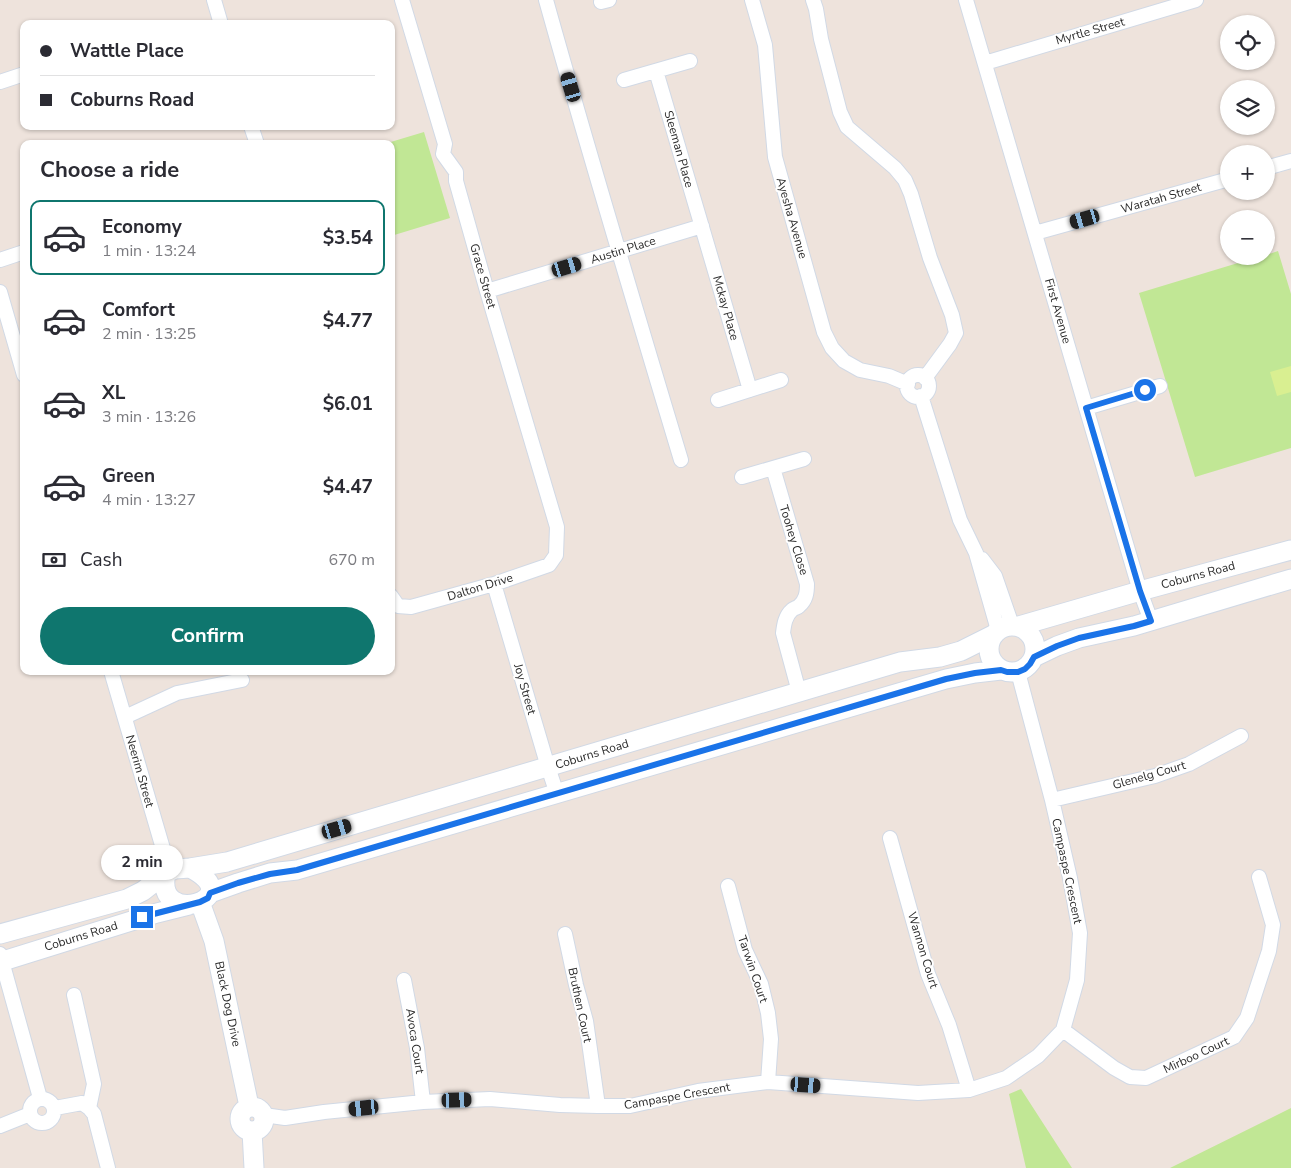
<!DOCTYPE html>
<meta charset="utf-8">
<style>
body{margin:0;font-family:"Nunito Sans",sans-serif;background:#f2f2f3;color:#2b2b33;height:100vh;display:flex;flex-direction:column;font-size:19px;white-space:nowrap}
*{box-sizing:border-box;margin:0}
p{font-size:16px;color:#7c7c81}
.icon{flex:none;width:28px;height:28px;fill:none;stroke:currentColor;stroke-width:2;stroke-linecap:round;stroke-linejoin:round}
.map{position:relative;flex:1;overflow:hidden}
.drawer{position:absolute;left:20px;top:140px;width:375px;height:535px;display:flex;flex-direction:column;background:#fff;border-radius:10px;box-shadow:0 1px 4px #0004}
.drawer>*{flex:none}
.guide{position:absolute;left:20px;top:20px;width:375px;height:110px;border-radius:10px;box-shadow:0 1px 4px #0004;display:grid;align-content:center;height:110px;padding:0 20px;background:#fff}
.tools{position:absolute;left:1220px;top:15px;display:grid;gap:10px}
.tools a{display:grid;place-items:center;width:55px;height:55px;border-radius:50%;background:#fff;box-shadow:0 1px 4px #0004;font-size:25px}
.end{position:absolute;width:22px;height:22px;margin:-11px;border:6px solid #1a73e8;background:#fff;box-shadow:0 0 0 2px #fff}
.from{border-radius:50%}
.bubble{position:absolute;height:35px;border-radius:18px;background:#fff;box-shadow:0 1px 4px #0004;font-size:16px;font-weight:700;line-height:35px;text-align:center}
.car{position:absolute;width:15px;height:30px;margin:-15px -8px;border-radius:6px;box-shadow:0 0 4px 1px #0007;background:linear-gradient(#222 24%,#8ab4d8 0 40%,#222 0 76%,#8ab4d8 0 86%,#222 0)}
.guide b{display:flex;align-items:center;gap:18px;height:48px;font-size:19px}
.guide b+b{border-top:1px solid #e1e1e2}
.guide i{width:12px;height:12px;background:#2b2b33}
ul{padding:0;list-style:none}
li{display:flex;align-items:center;gap:15px;height:75px;margin:0 10px 8px;padding:0 10px;border:2px solid transparent;border-radius:10px}
li div{flex:1}
li b{display:block;font-size:19px}
li em{font-style:normal;font-weight:700}
li.current{border-color:#0f766e}
li>.icon{width:45px;height:45px;stroke-width:1.5}
h2{padding:0 20px;font-size:22px;line-height:60px}
.pay{display:flex;align-items:center;gap:12px;height:55px;padding:0 20px;font-size:19px}
.pay p{margin-inline-start:auto}
.button{display:flex;gap:10px;margin-top:auto;padding:10px 20px}
.button a{flex:1;height:58px;border-radius:30px;background:#0f766e;color:#fff;font-size:20px;font-weight:700;line-height:58px;text-align:center}
.map>svg:first-child{display:block}
.green{fill:#c1e795}
.pitch{fill:#d9ef91}
.lines{fill:none;stroke-linecap:round;stroke-linejoin:round}
.street-casing{stroke:#d1d9e5;stroke-width:16}
.secondary-casing{stroke:#d1d9e5;stroke-width:21}
.street{stroke:#fff;stroke-width:14}
.secondary{stroke:#fff;stroke-width:19}
.route{stroke:#1a73e8;stroke-width:6}
.labels{text-anchor:middle;stroke-width:4;stroke-linejoin:round;paint-order:stroke}
.street-label{font-size:12px;fill:#2b2b2b;stroke:#fff}
</style>
<div class="map">
<svg width="1291" height="1168" viewBox="0 0 1291 1168">
<rect width="100%" height="100%" fill="#eee3dc"/>
<path class="green" d="M 424,132 L 450,218 L 391,236 L 391,144 L 384,144 Z
M 1278,251 L 1291,294 L 1291,448 L 1195,477 L 1139,293 L 1261,256 L 1266,256 L 1266,255 Z
M 1021,1089 L 1072,1168 L 1026,1168 L 1009,1094 Z
M 1291,1108 L 1291,1168 L 1170,1168 Z"/>
<path class="pitch" d="M 1291,366 L 1291,392 L 1277,396 L 1270,372 Z"/>
<g class="lines">
<defs>
<path id="street" d="M 214,0 L 221,24
M 546,0 C 589,154 635,307 681,460
M 752,0 L 765,45 L 775,157 L 824,332 L 832,348 L 844,361 L 860,370 L 889,376 L 908,384
M 813,0 L 816,9 L 821,39 L 840,112 L 847,127 L 895,168 L 905,180 L 911,194 L 930,258 L 952,315 L 956,333 L 950,344 L 925,378
M 966,0 L 1140,591 L 1151,621
M 601,2 L 609,0
M 985,63 L 1196,0
M 656,71 L 750,390
M 624,80 L 690,61
M 0,82 L 24,74
M 251,126 L 257,144
M 1266,168 L 1291,161
M 1035,233 L 1229,179
M 0,260 L 24,252
M 487,291 L 702,226
M 0,292 L 24,375
M907 386a11 11 0 1 1 22 0a11 11 0 1 1-22 0Z
M 921,396 L 960,520 L 976,553 L 998,630
M 718,400 L 781,380
M 1086,408 L 1160,386
M 773,468 L 807,584 C 807,593 806,600 799,606 C 797,608 794,608 792,610 C 785,616 784,625 783,633 L 799,692
M 742,477 L 804,459
M 982,559 L 995,576 L 1012,625
M 494,584 L 548,767 L 557,794
M 391,596 L 398,606 L 411,607 L 494,584 L 549,565 L 556,555 L 557,527 L 487,291 L 456,181 L 456,172 L 443,154 L 445,144 L 402,0
M 111,671 L 164,852 L 175,869
M 125,717 L 177,693 L 242,680
M 1052,800 L 1155,776 L 1189,764 L 1241,736
M 890,838 L 928,974 L 949,1025 L 969,1090
M 728,886 L 745,950 L 761,984 L 768,1013 L 771,1039 L 768,1082
M 565,934 L 576,985 L 586,1021 L 598,1106
M 0,954 L 40,1098
M 404,980 L 417,1048 L 423,1102
M 74,995 L 94,1084 L 89,1108
M 1063,1030 L 1114,1068 L 1130,1077 L 1146,1078 L 1234,1037 L 1247,1018 L 1269,951 L 1273,925 L 1259,877
M30 1111a12 12 0 1 1 24 0a12 12 0 1 1-24 0Z
M 55,1108 L 82,1103 L 89,1108 L 94,1114 L 108,1168
M 264,1115 L 285,1118 L 324,1112 L 423,1102 L 490,1099 L 560,1105 L 598,1106 L 630,1106 L 698,1091 L 768,1082 L 918,1093 L 969,1090 L 1006,1078 L 1038,1056 L 1063,1030 L 1077,980 L 1080,933 L 1070,878 L 1052,800 L 1018,672
M 0,1126 L 30,1114"/>
<path id="secondary" d="M989 649a23 23 0 1 1 46 0a23 23 0 1 1-46 0Z
M 1019,626 L 1140,591 L 1291,550
M 1034,657 L 1057,646 L 1079,638 L 1134,626 L 1291,579
M 190,868 C 252,899 153,929 166,873 L 175,869 L 190,868 L 227,862 L 900,662 L 940,657 L 961,651 L 993,635
M 210,893 L 238,883 L 270,873 L 297,870 L 946,679 L 975,673 L 1001,670
M 200,902 L 214,941 L 249,1106
M 0,934 L 127,899 L 143,891 L 166,873
M 0,962 L 157,913 L 189,905
M240 1119a12 12 0 1 1 24 0a12 12 0 1 1-24 0Z
M 252,1131 L 254,1168"/>
</defs>
<use href="#street" class="street-casing"/>
<use href="#secondary" class="secondary-casing"/>
<use href="#street" class="street"/>
<use href="#secondary" class="secondary"/>
</g>
<g class="lines">
<path class="route" d="M 142,917 L 200,902 L 208,898 L 210,893 L 238,883 L 270,874 L 297,870 L 946,679 L 975,673 L 1001,670 L 1007,672 L 1018,672 L 1025,669 L 1030,664 L 1034,657 L 1057,646 L 1079,638 L 1134,626 L 1151,621 L 1140,591 L 1086,408 L 1145,390"/>
</g>
<g class="labels">
<g class="street-label">
<text transform="translate(1090 31) rotate(-16)" y="4">Myrtle Street</text>
<text transform="translate(679 149) rotate(74)" y="4">Sleeman Place</text>
<text transform="translate(1161 198) rotate(-16)" y="4">Waratah Street</text>
<text transform="translate(792 218) rotate(74)" y="4">Ayesha Avenue</text>
<text transform="translate(623 250) rotate(-17)" y="4">Austin Place</text>
<text transform="translate(483 276) rotate(74)" y="4">Grace Street</text>
<text transform="translate(726 308) rotate(74)" y="4">Mckay Place</text>
<text transform="translate(1058 311) rotate(74)" y="4">First Avenue</text>
<text transform="translate(794 540) rotate(73)" y="4">Toohey Close</text>
<text transform="translate(1198 575) rotate(-15)" y="4">Coburns Road</text>
<text transform="translate(480 587) rotate(-17)" y="4">Dalton Drive</text>
<text transform="translate(525 689) rotate(74)" y="4">Joy Street</text>
<text transform="translate(592 754) rotate(-17)" y="4">Coburns Road</text>
<text transform="translate(140 771) rotate(74)" y="4">Neerim Street</text>
<text transform="translate(1149 775) rotate(-16)" y="4">Glenelg Court</text>
<text transform="translate(1067 871) rotate(78)" y="4">Campaspe Crescent</text>
<text transform="translate(81 936) rotate(-17)" y="4">Coburns Road</text>
<text transform="translate(923 950) rotate(73)" y="4">Wannon Court</text>
<text transform="translate(753 969) rotate(71)" y="4">Tarwin Court</text>
<text transform="translate(228 1004) rotate(78)" y="4">Black Dog Drive</text>
<text transform="translate(580 1005) rotate(78)" y="4">Bruthen Court</text>
<text transform="translate(415 1041) rotate(81)" y="4">Avoca Court</text>
<text transform="translate(1196 1055) rotate(-25)" y="4">Mirboo Court</text>
<text transform="translate(677 1096) rotate(-10)" y="4">Campaspe Crescent</text>
</g>
</g>
</svg>
<div class="tools">
<a><svg class="icon" aria-label="locate" viewBox="0 0 24 24"><circle cx="12" cy="12" r="6"/><path d="M12 2v4M12 18v4M2 12h4M18 12h4"/></svg></a>
<a><svg class="icon" aria-label="layers" viewBox="0 0 24 24"><path d="M12 4l9 5-9 5-9-5zM3 14l9 5 9-5"/></svg></a>
<a>+</a>
<a>−</a>
</div>
<i class="end from" style="left:1145px;top:390px"></i>
<i class="end" style="left:142px;top:917px"></i>
<div class="bubble" style="left:101px;top:845px;width:82px">2 min</div>
<i class="car" style="left:571px;top:87px;rotate:343deg"></i>
<i class="car" style="left:1085px;top:219px;rotate:254deg"></i>
<i class="car" style="left:567px;top:267px;rotate:73deg"></i>
<i class="car" style="left:337px;top:829px;rotate:74deg"></i>
<i class="car" style="left:806px;top:1085px;rotate:94deg"></i>
<i class="car" style="left:457px;top:1100px;rotate:88deg"></i>
<i class="car" style="left:364px;top:1108px;rotate:264deg"></i>
<div class="guide">
<b><i class="from"></i>Wattle Place</b>
<b><i></i>Coburns Road</b>
</div>
<section class="drawer">
<h2>Choose a ride</h2>
<ul>
<li class="current"><svg class="icon" aria-label="car" viewBox="0 0 24 24"><path d="M5 17H2v-5l4-1 3-4h7l3 4 3 1v5h-3M9 17h6M6 11h13"/><circle cx="7" cy="17" r="2"/><circle cx="17" cy="17" r="2"/></svg><div><b>Economy</b><p>1 min · 13:24</p></div><em>$3.54</em></li>
<li><svg class="icon" aria-label="car" viewBox="0 0 24 24"><path d="M5 17H2v-5l4-1 3-4h7l3 4 3 1v5h-3M9 17h6M6 11h13"/><circle cx="7" cy="17" r="2"/><circle cx="17" cy="17" r="2"/></svg><div><b>Comfort</b><p>2 min · 13:25</p></div><em>$4.77</em></li>
<li><svg class="icon" aria-label="car" viewBox="0 0 24 24"><path d="M5 17H2v-5l4-1 3-4h7l3 4 3 1v5h-3M9 17h6M6 11h13"/><circle cx="7" cy="17" r="2"/><circle cx="17" cy="17" r="2"/></svg><div><b>XL</b><p>3 min · 13:26</p></div><em>$6.01</em></li>
<li><svg class="icon" aria-label="car" viewBox="0 0 24 24"><path d="M5 17H2v-5l4-1 3-4h7l3 4 3 1v5h-3M9 17h6M6 11h13"/><circle cx="7" cy="17" r="2"/><circle cx="17" cy="17" r="2"/></svg><div><b>Green</b><p>4 min · 13:27</p></div><em>$4.47</em></li>
</ul>
<div class="pay"><svg class="icon" aria-label="cash" viewBox="0 0 24 24"><path d="M3 7h18v10H3z"/><circle cx="12" cy="12" r="2"/></svg>Cash<p>670 m</p></div>
<div class="button"><a>Confirm</a></div>
</section>
</div>
